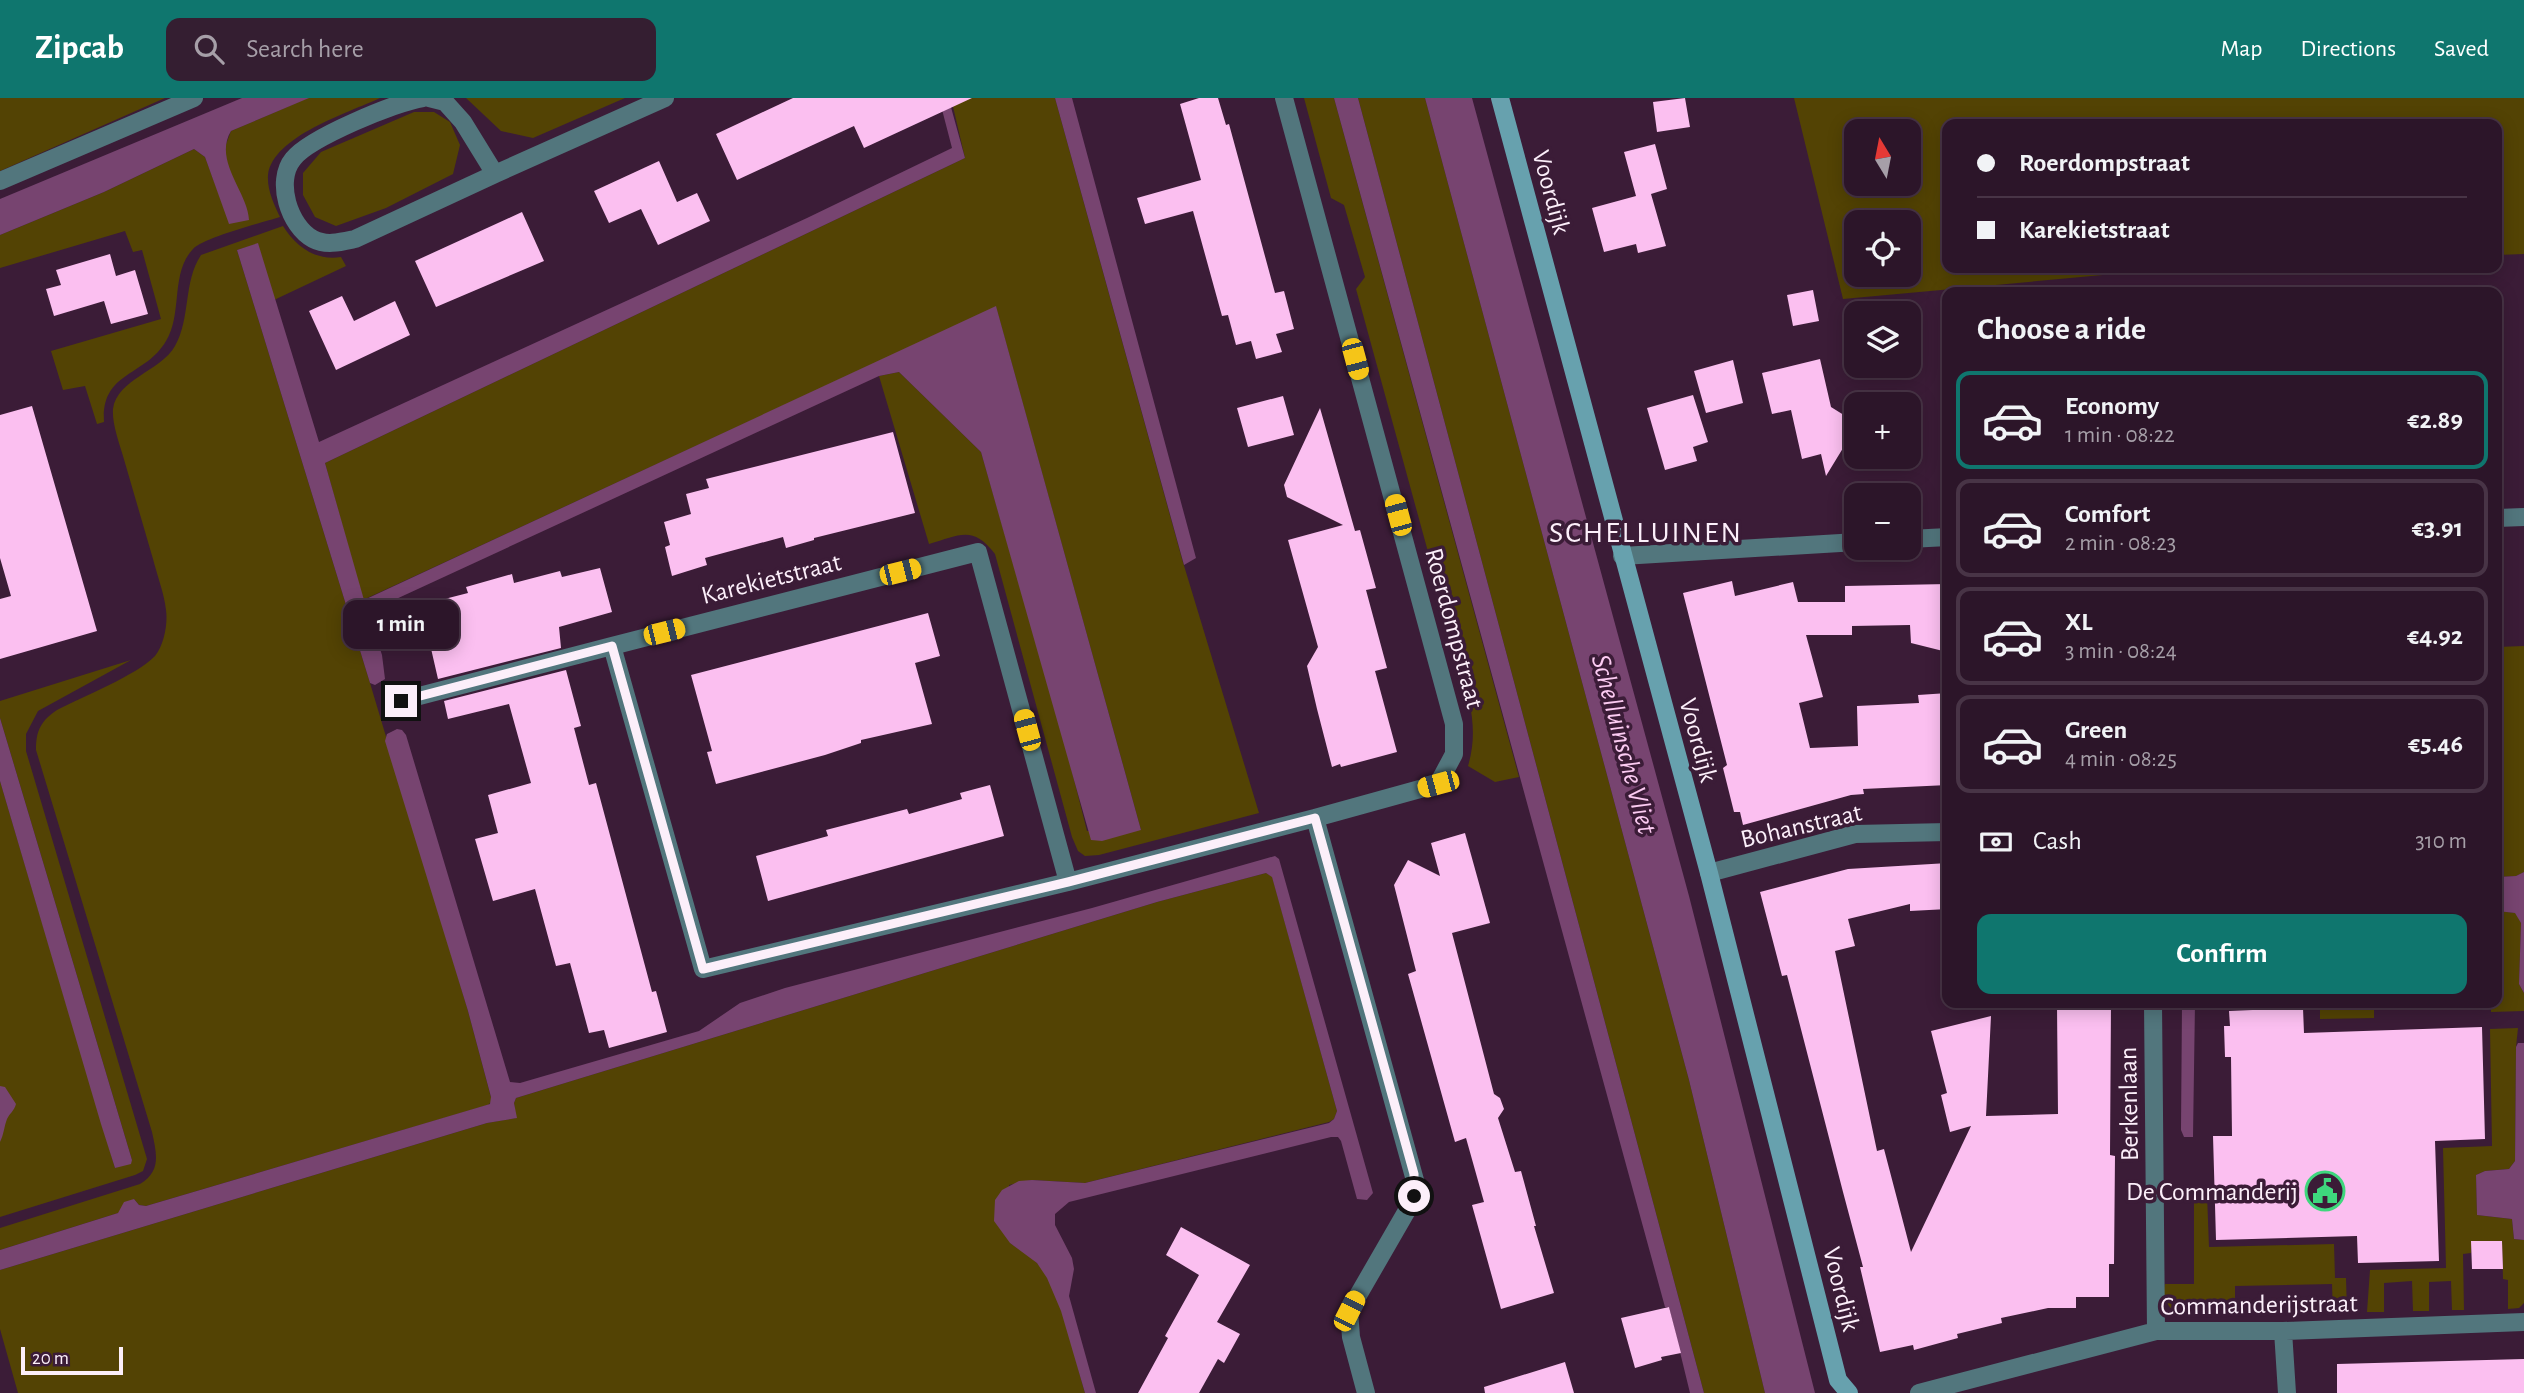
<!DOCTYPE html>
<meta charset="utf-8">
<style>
body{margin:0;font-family:"Alegreya Sans",sans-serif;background:#341e31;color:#f1f3f6;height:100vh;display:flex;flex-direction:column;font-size:26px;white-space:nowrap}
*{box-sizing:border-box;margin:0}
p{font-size:23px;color:#a69fa8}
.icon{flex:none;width:38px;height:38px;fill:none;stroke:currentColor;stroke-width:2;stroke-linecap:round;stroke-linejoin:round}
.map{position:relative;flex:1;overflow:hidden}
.details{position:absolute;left:1942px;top:189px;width:560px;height:721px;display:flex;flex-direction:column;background:#2c1529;border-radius:14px;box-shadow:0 4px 18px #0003,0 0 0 2px #483446}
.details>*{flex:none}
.banner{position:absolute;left:1942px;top:21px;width:560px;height:154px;border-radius:14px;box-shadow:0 4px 18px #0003,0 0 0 2px #483446;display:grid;align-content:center;height:154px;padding:0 35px;background:#2c1529}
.needle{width:46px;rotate:350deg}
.tools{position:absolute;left:1844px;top:21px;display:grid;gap:14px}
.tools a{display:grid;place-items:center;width:77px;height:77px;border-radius:14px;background:#2c1529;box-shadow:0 4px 18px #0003,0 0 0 2px #483446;font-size:35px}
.scale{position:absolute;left:21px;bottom:18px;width:102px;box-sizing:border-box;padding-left:7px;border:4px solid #fceffa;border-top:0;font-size:19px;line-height:24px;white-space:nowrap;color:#fceffa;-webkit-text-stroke:5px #3b1c37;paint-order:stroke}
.end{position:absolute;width:32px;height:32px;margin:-16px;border:9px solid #fceffa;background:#111;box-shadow:0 0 0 4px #111}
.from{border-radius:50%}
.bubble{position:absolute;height:49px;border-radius:14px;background:#2c1529;box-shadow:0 4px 18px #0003,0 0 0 2px #483446;font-size:23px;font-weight:600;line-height:49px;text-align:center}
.car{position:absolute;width:21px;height:42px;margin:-21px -10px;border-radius:9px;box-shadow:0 0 5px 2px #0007;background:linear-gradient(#f5c518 24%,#345 0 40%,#f5c518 0 76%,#345 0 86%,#f5c518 0)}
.banner b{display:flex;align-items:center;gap:24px;height:66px;font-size:26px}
.banner b+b{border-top:2px solid #483446}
.banner i{width:18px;height:18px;background:#f1f3f6}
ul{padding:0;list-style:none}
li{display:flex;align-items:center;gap:21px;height:98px;margin:0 14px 10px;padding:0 21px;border:4px solid #483446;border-radius:14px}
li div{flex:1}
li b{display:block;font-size:26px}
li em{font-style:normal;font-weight:600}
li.selected{border-color:#0f766e}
li>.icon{width:63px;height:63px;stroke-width:1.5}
h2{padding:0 35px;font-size:32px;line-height:84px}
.pay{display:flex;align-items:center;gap:18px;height:77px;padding:0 35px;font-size:26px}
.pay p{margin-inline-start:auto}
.button{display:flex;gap:14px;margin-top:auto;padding:14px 35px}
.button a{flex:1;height:80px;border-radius:14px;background:#0f766e;color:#fff;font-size:28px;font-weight:600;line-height:80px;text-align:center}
header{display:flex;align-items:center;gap:42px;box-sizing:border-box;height:98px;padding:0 35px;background:#0f766e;color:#fff}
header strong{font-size:33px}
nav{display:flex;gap:38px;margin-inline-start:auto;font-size:24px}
.search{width:490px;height:63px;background:#341e31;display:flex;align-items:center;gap:18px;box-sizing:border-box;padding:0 24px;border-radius:14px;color:#a69fa8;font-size:26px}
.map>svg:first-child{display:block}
.green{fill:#534304;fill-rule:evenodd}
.water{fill:#774470}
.building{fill:#fbbff0}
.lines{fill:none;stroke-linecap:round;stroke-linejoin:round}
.street{stroke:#52767d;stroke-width:18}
.secondary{stroke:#67a1ae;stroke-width:18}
.route{stroke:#fceffa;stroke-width:9}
.labels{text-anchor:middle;stroke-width:7;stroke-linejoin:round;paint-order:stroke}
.street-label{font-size:26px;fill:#fceffa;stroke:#3b1c37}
.poi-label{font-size:26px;fill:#fceffa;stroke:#3b1c37;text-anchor:end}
.water-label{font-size:28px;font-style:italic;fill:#fccbf2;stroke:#3b1c37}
.quarter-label{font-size:30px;letter-spacing:2px;fill:#fceffa;stroke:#3b1c37}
</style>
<header>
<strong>Zipcab</strong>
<div class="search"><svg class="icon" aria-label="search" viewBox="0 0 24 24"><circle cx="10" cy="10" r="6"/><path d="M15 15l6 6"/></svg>Search here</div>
<nav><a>Map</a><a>Directions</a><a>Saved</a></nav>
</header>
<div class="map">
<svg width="2524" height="1295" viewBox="0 0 2524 1295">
<rect width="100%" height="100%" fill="#3b1c37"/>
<path class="green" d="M 0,0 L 165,0 L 0,73 Z
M 308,0 L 380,0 C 348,15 273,38 268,77 C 267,92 274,106 280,119 C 261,125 205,139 193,151 C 170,175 183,216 166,243 C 145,279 101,273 104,324 L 97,326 L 85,288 L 63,292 L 51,253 L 161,221 L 142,152 L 133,154 L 125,133 L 0,170 L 0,137 L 104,94 L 194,51 L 205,59 L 230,126 L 225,49 L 231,33 Z
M 466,0 L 625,0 L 533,40 L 501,33 Z
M 951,0 L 1055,0 L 1182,461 L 1259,715 L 1099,757 L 1085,758 L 1078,753 L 1072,739 L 995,456 C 973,427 960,437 929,446 L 879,278 L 899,274 L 981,354 L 1062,634 L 1087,733 L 1141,732 L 996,209 L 363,502 L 325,365 L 965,60 Z
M 1304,0 L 1334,0 L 1519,679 L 1495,684 L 1468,668 C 1478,635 1471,606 1462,575 L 1468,563 L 1448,490 L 1436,483 L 1356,191 L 1365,179 L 1344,107 L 1331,100 Z
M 1358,0 L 1425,0 L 1689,982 L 1765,1295 L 1704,1295 Z
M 1794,0 L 2524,0 L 2524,156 L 2497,157 L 2497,26 L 1948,26 L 1948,170 L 2179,170 L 1843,201 ZM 1857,33 L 1909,33 L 1909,86 L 1857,86 ZM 1857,124 L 1909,124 L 1909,177 L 1857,177 Z
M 414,14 L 434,14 L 450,24 L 460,47 L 453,76 L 386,110 L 336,128 L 315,119 L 303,97 L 303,75 L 321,54 Z
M 283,128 C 296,149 316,163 341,159 L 346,168 L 274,202 L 258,146 L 237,152 L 370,585 L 468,913 L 492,1003 L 488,1007 L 146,1108 L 139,1107 L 134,1101 L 118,1115 L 0,1152 L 0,1130 L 140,1086 C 161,1073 157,1057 152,1034 L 36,652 C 36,632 41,623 57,612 C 82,599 137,577 155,558 C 164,547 168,526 166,512 C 164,495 157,477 153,461 C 143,427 133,392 123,358 C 119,344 112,326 113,311 C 117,281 161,273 175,248 C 191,220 183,184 201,157 Z
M 2524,548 L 2524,774 L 2516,778 L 2497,779 L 2497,549 Z
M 131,562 L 38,613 L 26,636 L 26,653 L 147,1061 L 143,1073 L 135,1077 L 0,1119 L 0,683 L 115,1070 L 132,1062 L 0,620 L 0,603 Z
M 1266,775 L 1272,778 L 1337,1013 L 1334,1021 L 1329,1024 L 1085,1085 L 1032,1082 L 1009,1087 L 1010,1145 C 1018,1151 1029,1157 1036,1164 C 1060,1186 1075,1262 1085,1295 L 18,1295 L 0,1231 L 0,1172 L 487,1025 L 516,1020 L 514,1005 L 516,1000 L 1157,804 Z
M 2497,813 L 2516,815 L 2521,825 L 2519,886 L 2524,895 L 2524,913 L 2491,914 L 2491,905 L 2497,905 Z
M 2320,905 L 2374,905 L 2374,920 L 2320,921 Z
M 2518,930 L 2516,949 L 2515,1063 L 2509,1071 L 2485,1073 L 2476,1077 L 2477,1117 L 2512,1121 L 2514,1141 L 2524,1142 L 2524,1205 L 2519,1210 L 2508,1211 L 2508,1182 L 2503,1181 L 2502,1143 L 2472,1143 L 2471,1155 L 2463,1156 L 2464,1212 L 2452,1212 L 2451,1183 L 2429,1184 L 2429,1213 L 2413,1213 L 2412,1183 L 2384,1185 L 2384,1214 L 2367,1214 L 2370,1172 L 2446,1170 L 2443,1050 L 2492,1048 L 2490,931 Z
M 2194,1096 L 2207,1096 L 2209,1149 L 2334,1146 L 2335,1180 L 2346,1180 L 2347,1215 L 2333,1216 L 2332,1186 L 2235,1188 L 2235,1218 L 2178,1217 C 2168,1209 2161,1199 2165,1186 L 2194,1186 Z"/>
<path class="water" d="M 242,0 L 309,0 L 231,33 C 213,63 248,94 249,122 L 229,126 L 205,59 L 194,51 L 104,94 L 0,137 L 0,101 Z
M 939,0 L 949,2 L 965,60 L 325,365 L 364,502 L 996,208 L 1141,732 L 1102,743 L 1091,742 L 981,354 L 899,274 L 879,278 L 368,514 L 382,557 L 385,581 L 375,587 L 370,585 L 237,152 L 258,145 L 319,344 L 807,120 L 952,50 Z
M 1055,0 L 1072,0 L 1196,460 L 1184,467 Z
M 1334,0 L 1358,0 L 1704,1295 L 1690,1295 L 1669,1209 L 1665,1209 Z
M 1425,0 L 1472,0 L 1689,798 L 1815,1295 L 1765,1295 L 1689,982 Z
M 0,620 L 132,1062 L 131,1066 L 115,1070 L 101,1026 L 0,683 Z
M 397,631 L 402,632 L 406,637 L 510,984 L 520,985 L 699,933 L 740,905 L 785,890 L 1092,810 L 1275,758 L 1279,761 L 1373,1095 L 1367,1102 L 1357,1101 L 1341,1043 L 1338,1039 L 1331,1039 L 1069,1104 L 1055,1116 L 1055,1127 L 1072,1160 L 1074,1171 L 1069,1198 L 1096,1295 L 1085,1295 L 1061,1213 L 1047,1180 L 1037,1165 L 1010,1145 L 994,1123 L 995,1102 L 1002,1092 L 1019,1083 L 1032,1082 L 1085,1085 L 1329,1025 L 1334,1021 L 1337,1013 L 1272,779 L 1266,775 L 1157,804 L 516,1000 L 514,1005 L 517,1020 L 487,1025 L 0,1172 L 0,1152 L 118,1115 L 124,1104 L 134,1101 L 139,1107 L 146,1108 L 490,1006 L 491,999 L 468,913 L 385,643 L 387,636 Z
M 2524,774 L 2524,895 L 2519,886 L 2521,825 L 2515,815 L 2497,813 L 2497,779 L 2516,778 Z
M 2182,905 L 2195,905 L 2193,1039 L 2184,1039 L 2181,1032 Z
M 2518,945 L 2524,945 L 2524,1142 L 2514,1141 L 2512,1121 L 2477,1117 L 2476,1077 L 2485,1073 L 2509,1071 L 2515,1063 L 2516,949 Z
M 0,988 L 5,989 L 16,1006 C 14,1013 10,1015 7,1021 C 4,1029 4,1036 0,1044 Z"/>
<path class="building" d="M 793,0 L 972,0 L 864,50 L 854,28 L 737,82 L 716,36 Z
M 1199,0 L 1218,0 L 1226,27 L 1229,26 L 1275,195 L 1284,193 L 1294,231 L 1276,236 L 1282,254 L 1256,261 L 1251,243 L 1236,247 L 1228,217 L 1222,218 L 1193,113 L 1145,126 L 1137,100 L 1201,82 L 1180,6 Z
M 1685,0 L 1690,29 L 1657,34 L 1653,4 Z
M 1655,46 L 1667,91 L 1651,96 L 1666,148 L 1638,155 L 1636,146 L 1604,154 L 1592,110 L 1636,98 L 1624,54 Z
M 659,63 L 677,104 L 697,95 L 710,123 L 658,147 L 641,111 L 609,125 L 594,93 Z
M 522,114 L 544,163 L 436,209 L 415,163 Z
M 110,156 L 116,178 L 135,172 L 148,216 L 111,226 L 104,203 L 54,218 L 46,191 L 61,187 L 56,172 Z
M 1813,192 L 1819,223 L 1793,228 L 1787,197 Z
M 342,198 L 354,223 L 395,203 L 410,237 L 336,272 L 309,213 Z
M 1820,261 L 1831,309 L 1847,319 L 1851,337 L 1826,378 L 1821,356 L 1802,361 L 1791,312 L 1772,316 L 1762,275 Z
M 1733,262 L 1743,305 L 1706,315 L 1694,273 Z
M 1693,297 L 1708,344 L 1693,349 L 1697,363 L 1665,372 L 1647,310 Z
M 1283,298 L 1294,337 L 1248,349 L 1237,310 Z
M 32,308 L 97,533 L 0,561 L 0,501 L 11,498 L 0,460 L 0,317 Z
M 1320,310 L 1355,433 L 1360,432 L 1376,490 L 1366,492 L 1387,570 L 1375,573 L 1397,654 L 1341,669 L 1340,666 L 1332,669 L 1317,611 L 1307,568 L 1318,549 L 1288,442 L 1343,427 L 1287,399 L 1284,387 Z
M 893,334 L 915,415 L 814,440 L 814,442 L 786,450 L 783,439 L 705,460 L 707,467 L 672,478 L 665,449 L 670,447 L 664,424 L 691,416 L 686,396 L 709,390 L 706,381 Z
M 600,470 L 612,514 L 559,529 L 561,550 L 438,581 L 421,507 L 468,495 L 466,489 L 512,476 L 514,485 L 560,473 L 562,479 Z
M 1732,483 L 1735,498 L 1793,484 L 1798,504 L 1845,504 L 1845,488 L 1948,486 L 1948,527 L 1943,527 L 1943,553 L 1911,545 L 1910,527 L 1852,528 L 1852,537 L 1806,537 L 1823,599 L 1799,605 L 1810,650 L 1858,648 L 1857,608 L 1919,605 L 1918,597 L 1948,595 L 1948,687 L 1863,691 L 1864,696 L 1851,697 L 1743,727 L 1740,714 L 1734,714 L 1723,670 L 1727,667 L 1683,495 Z
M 928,515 L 940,558 L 915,565 L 932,626 L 861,642 L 861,645 L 825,657 L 716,686 L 707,654 L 712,653 L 691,577 Z
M 566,572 L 581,628 L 574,630 L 589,687 L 596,685 L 652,894 L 656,893 L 667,934 L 609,950 L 604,932 L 589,935 L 570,865 L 556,868 L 535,791 L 493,803 L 475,741 L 498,735 L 488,697 L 531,685 L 509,606 L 448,621 L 444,603 Z
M 990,687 L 1004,738 L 768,803 L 756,758 L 828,738 L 826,732 L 907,711 L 909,716 L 962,701 L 960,695 Z
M 1465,735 L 1490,825 L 1452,835 L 1494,996 L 1500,1000 L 1504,1011 L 1498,1020 L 1515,1074 L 1521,1073 L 1536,1128 L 1534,1128 L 1554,1195 L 1501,1211 L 1472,1107 L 1484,1104 L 1466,1040 L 1455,1044 L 1408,876 L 1416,873 L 1394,787 L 1408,762 L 1440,778 L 1431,745 Z
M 1948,765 L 1948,811 L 1910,813 L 1910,806 L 1848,821 L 1855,848 L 1835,853 L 1877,1053 L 1884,1051 L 1911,1154 L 1971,1028 L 1950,1034 L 1941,997 L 1947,995 L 1931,933 L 1991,918 L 1986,1018 L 2058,1016 L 2057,908 L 2061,908 L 2061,905 L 2111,905 L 2110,1057 L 2115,1058 L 2114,1166 L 2109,1166 L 2109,1199 L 2076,1199 L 2076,1210 L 2048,1210 L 2001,1220 L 2002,1225 L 1957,1236 L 1958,1240 L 1914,1252 L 1913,1247 L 1880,1254 L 1860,1169 L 1863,1169 L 1843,1094 L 1787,877 L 1782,878 L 1760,794 L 1848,771 Z
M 2303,910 L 2304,935 L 2482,929 L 2485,1041 L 2435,1043 L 2439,1163 L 2358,1165 L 2357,1138 L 2216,1142 L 2213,1038 L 2232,1038 L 2231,959 L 2225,959 L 2224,928 L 2230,928 L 2229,913 Z
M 1181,1129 L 1250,1167 L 1217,1224 L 1240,1236 L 1224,1265 L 1218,1261 L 1199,1295 L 1138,1295 L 1168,1240 L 1165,1238 L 1199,1177 L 1166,1157 Z
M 2471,1143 L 2502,1143 L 2503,1171 L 2472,1171 Z
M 1669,1209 L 1681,1255 L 1661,1259 L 1662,1262 L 1635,1270 L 1621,1220 Z
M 2524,1261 L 2524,1295 L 2337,1295 L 2337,1266 Z
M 1565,1264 L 1574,1295 L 1485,1295 L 1484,1289 Z"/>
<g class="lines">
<path class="street" d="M 423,0 C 396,4 309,40 293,61 C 275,83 289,128 313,141 C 326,148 341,144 355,141 L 495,76
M 429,0 L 445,4 L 463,24 L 495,76 L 665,0
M 1284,0 L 1454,626 L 1454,656 L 1438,686 L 1315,720 L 1416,1086 L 1409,1109 L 1349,1213 L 1351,1239 L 1366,1295
M 0,83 L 194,0
M 2497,420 L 2524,419
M 1909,441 L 1948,439
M 1622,458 L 1857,444
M 400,603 L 612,548
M 1709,775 L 1855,736 L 1948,734
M 1068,784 L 703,871 L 612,548 L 978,454 L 1068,784 L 1315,720
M 2153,905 L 2156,1233
M 2283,1233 L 2287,1295
M 1919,1295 L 2156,1233 L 2283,1233 L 2524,1224"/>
<path class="secondary" d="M 1500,0 L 1709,775 L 1838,1282 L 1849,1295"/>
</g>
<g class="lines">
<path class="route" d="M 401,603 L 612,548 L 703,871 L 1068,784 L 1315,720 L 1414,1076 L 1414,1098"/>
</g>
<defs>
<symbol id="civic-ring" viewBox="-11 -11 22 22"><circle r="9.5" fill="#3b1c37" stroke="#3ed77d" stroke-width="1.5"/><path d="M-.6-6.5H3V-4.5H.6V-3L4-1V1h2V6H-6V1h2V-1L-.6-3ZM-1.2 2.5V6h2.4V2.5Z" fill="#3ed77d"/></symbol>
</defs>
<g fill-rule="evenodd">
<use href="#civic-ring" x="2303" y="1071" width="44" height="44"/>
</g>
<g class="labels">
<g class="street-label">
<text transform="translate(1552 94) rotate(75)" y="9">Voordijk</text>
<text transform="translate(771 480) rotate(-14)" y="9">Karekietstraat</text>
<text transform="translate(1455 530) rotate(75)" y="9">Roerdompstraat</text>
<text transform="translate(1699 642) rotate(75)" y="9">Voordijk</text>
<text transform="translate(1801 727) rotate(-13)" y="9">Bohanstraat</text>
<text transform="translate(2128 1006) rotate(-91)" y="9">Berkenlaan</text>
<text transform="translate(1842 1191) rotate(76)" y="9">Voordijk</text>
<text transform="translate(2259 1206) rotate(-1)" y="9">Commanderijstraat</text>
</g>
<g class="poi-label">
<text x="2298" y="1102">De Commanderij</text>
</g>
<g class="water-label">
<text transform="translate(1625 646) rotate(75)" y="10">Schelluinsche Vliet</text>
</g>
<g class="quarter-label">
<text x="1646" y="444">SCHELLUINEN</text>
</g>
</g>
</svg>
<div class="tools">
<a><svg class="needle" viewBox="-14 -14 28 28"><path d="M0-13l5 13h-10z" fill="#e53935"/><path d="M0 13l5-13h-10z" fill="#a69fa8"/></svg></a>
<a><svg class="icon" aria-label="locate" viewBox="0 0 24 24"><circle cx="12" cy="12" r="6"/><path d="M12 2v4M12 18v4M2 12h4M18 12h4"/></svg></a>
<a><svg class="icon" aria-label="layers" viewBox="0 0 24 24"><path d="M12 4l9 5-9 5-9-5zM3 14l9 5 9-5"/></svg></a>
<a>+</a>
<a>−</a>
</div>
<div class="scale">20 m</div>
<i class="end from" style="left:1414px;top:1098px"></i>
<i class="end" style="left:401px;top:603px"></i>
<div class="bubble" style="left:343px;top:502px;width:116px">1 min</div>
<i class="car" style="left:1355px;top:261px;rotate:165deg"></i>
<i class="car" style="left:1398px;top:417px;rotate:345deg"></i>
<i class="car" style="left:900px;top:474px;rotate:76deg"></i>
<i class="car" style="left:664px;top:534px;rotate:76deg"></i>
<i class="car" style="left:1027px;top:632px;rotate:345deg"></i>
<i class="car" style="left:1438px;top:686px;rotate:255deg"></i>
<i class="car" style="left:1349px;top:1213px;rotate:27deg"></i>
<div class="banner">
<b><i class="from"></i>Roerdompstraat</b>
<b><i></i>Karekietstraat</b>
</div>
<section class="details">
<h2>Choose a ride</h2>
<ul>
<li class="selected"><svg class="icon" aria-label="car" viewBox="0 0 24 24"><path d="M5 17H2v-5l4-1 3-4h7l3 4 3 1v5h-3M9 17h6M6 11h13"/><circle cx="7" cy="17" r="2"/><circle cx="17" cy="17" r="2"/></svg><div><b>Economy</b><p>1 min · 08:22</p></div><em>€2.89</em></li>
<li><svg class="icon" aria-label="car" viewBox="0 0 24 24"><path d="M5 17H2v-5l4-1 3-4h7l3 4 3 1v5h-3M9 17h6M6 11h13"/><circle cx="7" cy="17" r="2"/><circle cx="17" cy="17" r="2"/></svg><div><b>Comfort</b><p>2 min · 08:23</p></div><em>€3.91</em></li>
<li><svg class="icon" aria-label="car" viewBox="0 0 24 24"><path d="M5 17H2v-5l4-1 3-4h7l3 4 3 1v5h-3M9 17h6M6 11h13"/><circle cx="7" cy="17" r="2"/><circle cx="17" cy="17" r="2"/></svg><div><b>XL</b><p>3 min · 08:24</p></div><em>€4.92</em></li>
<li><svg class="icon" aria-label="car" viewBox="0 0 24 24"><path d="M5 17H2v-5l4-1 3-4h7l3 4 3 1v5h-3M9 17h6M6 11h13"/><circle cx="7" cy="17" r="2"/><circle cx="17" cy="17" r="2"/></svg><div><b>Green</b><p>4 min · 08:25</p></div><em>€5.46</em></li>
</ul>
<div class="pay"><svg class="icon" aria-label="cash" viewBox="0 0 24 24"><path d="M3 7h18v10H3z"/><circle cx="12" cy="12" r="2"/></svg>Cash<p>310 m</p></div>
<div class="button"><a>Confirm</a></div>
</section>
</div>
